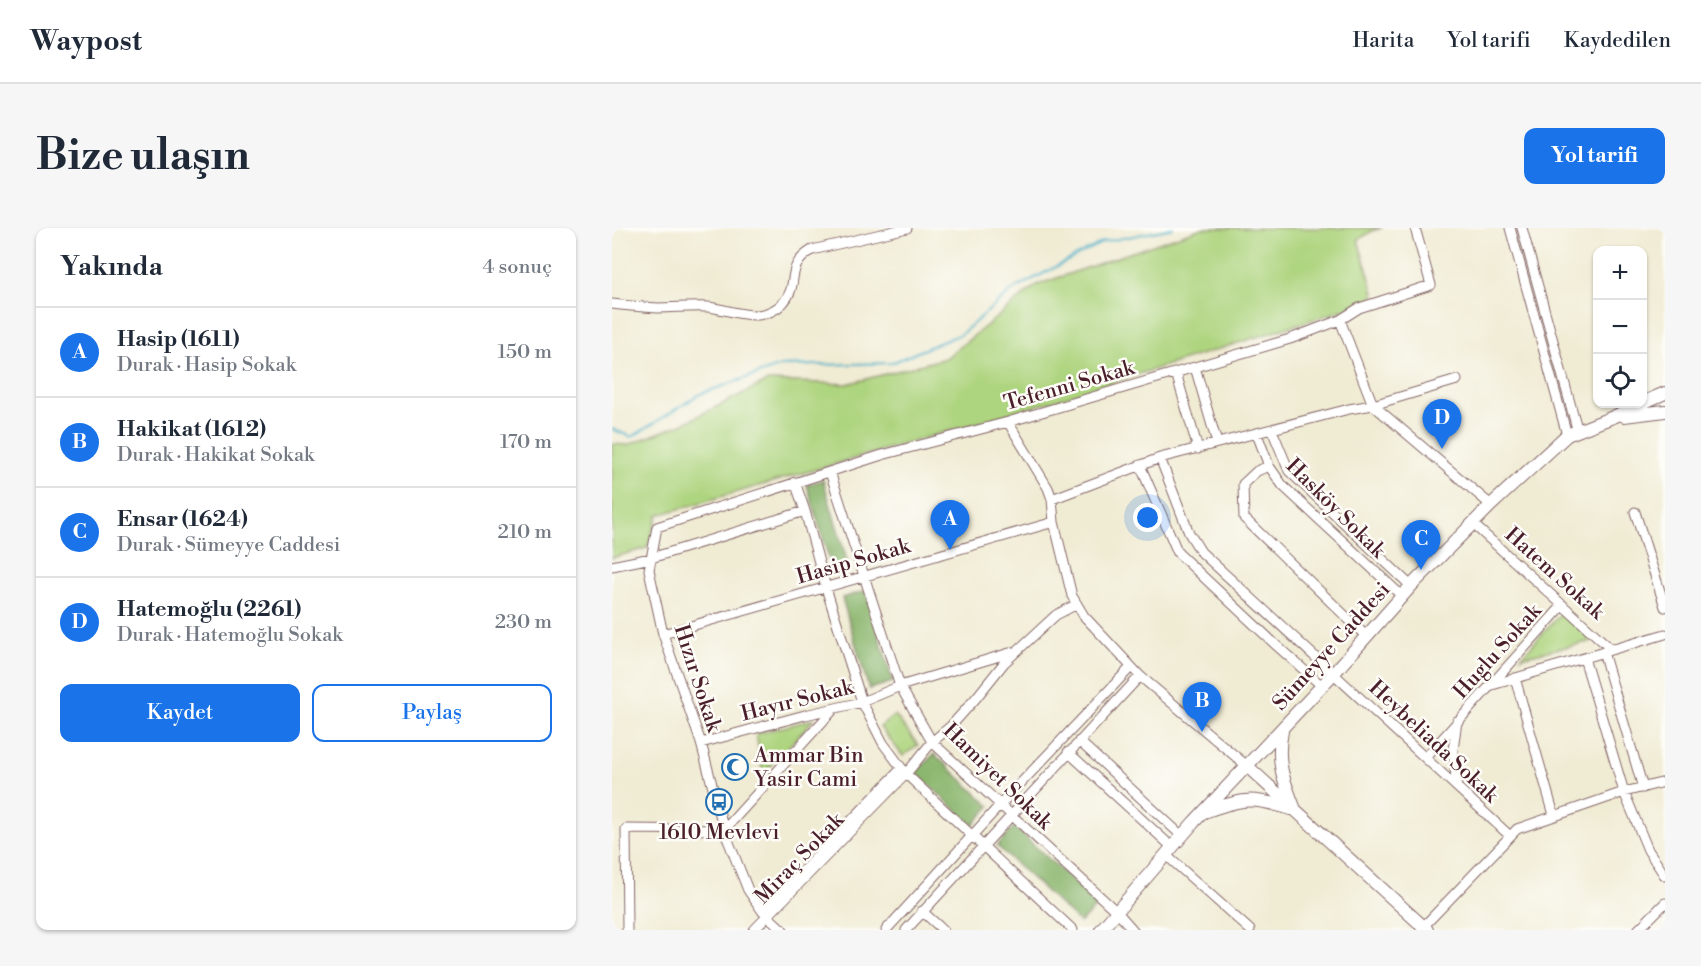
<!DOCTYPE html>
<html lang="tr">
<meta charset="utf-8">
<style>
body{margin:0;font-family:"Libre Bodoni",serif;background:#f6f6f7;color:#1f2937}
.controls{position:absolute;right:18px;top:18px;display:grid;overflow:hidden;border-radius:12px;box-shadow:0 2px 4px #0004}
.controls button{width:54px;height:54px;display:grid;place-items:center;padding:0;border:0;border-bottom:2px solid #e0e1e3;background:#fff;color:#1f2937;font:30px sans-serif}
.you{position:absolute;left:536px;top:290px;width:21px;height:21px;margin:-15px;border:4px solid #fff;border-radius:50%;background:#1a73e8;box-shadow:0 0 0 9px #1a73e833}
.badge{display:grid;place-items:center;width:39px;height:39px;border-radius:50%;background:#1a73e8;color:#fff;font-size:20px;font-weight:700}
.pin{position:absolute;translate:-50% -50px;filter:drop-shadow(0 2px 3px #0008)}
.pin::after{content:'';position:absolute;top:32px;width:21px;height:18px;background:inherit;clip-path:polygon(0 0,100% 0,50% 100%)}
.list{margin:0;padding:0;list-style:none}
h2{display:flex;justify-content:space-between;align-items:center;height:78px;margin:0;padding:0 24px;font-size:26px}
h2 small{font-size:20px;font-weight:400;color:#747a83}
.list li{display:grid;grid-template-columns:39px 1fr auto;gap:18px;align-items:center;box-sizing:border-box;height:90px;padding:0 24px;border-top:2px solid #e0e1e3}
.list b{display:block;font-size:22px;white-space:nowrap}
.list p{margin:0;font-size:20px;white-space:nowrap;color:#747a83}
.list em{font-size:20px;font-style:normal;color:#747a83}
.actions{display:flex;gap:12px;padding:18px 24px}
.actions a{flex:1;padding:14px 0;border:2px solid #1a73e8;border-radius:12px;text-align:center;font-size:21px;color:#1a73e8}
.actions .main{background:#1a73e8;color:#fff}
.icon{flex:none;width:33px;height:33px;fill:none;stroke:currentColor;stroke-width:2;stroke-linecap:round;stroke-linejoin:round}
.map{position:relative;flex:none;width:1053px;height:702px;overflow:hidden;border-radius:12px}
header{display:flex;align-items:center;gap:36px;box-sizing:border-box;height:84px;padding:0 30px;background:#fff;border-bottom:2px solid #e0e1e3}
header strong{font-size:28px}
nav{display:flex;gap:33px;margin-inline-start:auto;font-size:21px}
.intro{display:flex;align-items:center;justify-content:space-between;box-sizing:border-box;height:144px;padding:0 36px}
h1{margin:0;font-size:42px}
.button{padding:15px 27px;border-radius:12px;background:#1a73e8;color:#fff;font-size:21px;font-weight:700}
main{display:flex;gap:36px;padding:0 36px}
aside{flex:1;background:#fff;border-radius:12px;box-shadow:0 2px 4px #0004}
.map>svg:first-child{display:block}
.green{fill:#add47e;stroke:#7c7a54;stroke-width:1.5}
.forest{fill:#8ab66d;stroke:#6a6a4c;stroke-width:1.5}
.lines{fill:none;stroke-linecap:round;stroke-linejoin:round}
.stream{stroke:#4aafc9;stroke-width:2}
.minor-casing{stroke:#846666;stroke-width:11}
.tertiary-casing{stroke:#846666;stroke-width:14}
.minor{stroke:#fff;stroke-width:9}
.tertiary{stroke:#fff;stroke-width:12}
.labels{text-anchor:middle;stroke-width:5;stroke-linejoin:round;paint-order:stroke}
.street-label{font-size:21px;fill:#4a1f2b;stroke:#fdfcf7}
.poi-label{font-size:21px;fill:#4a1f2b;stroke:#fdfcf7;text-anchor:start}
</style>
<header>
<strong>Waypost</strong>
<nav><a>Harita</a><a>Yol tarifi</a><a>Kaydedilen</a></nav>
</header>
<div class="intro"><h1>Bize ulaşın</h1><a class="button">Yol tarifi</a></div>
<main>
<aside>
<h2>Yakında<small>4 sonuç</small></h2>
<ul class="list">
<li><span class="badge">A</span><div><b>Hasip (1611)</b><p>Durak · Hasip Sokak</p></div><em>150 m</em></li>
<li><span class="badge">B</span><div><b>Hakikat (1612)</b><p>Durak · Hakikat Sokak</p></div><em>170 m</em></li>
<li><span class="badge">C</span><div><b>Ensar (1624)</b><p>Durak · Sümeyye Caddesi</p></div><em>210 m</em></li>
<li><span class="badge">D</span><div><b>Hatemoğlu (2261)</b><p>Durak · Hatemoğlu Sokak</p></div><em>230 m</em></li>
</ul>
<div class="actions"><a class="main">Kaydet</a><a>Paylaş</a></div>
</aside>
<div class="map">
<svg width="1053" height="702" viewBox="0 0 1053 702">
<rect width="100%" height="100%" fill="#fdfcf7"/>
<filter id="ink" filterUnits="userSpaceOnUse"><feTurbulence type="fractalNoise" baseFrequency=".0167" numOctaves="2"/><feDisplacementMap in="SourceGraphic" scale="12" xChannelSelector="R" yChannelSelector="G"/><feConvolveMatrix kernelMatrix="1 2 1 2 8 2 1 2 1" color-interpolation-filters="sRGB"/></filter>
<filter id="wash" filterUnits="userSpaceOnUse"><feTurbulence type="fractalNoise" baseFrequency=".008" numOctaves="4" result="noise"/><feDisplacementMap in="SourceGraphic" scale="24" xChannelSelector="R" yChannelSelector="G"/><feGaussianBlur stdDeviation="1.35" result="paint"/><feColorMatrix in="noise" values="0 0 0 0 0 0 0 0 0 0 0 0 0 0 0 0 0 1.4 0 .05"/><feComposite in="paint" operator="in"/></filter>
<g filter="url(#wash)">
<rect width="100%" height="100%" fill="#f0ebd3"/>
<!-- green -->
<path class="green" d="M590,0H770L760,3L746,12L763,68L725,84L441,173L46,287L35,320L0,330V216L16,217L72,195L156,153L235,156L334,130L425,57Z
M951,383L980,413L909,429Z
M283,487L306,517L291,528L268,499Z
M202,491L151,546L144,506Z"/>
<!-- forest -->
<path class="forest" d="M211,252L236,336L220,341L195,257Z
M253,363L281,454L257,461L230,370Z
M322,526L378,578L361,597L304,545Z
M402,599L486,676L468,695L385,618Z"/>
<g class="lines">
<!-- stream -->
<path class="stream" d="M0,201L20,209L88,166L169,138L279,135L349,106L402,61L491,14L561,0"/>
</g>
</g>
<g filter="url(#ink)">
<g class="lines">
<defs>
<path id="minor" d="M898,0L955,207
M910,0L966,204
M0,76C15,78 30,79 46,80C63,80 80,78 96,79C113,81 130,88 146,87C156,86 164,82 171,75C189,55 171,40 200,22L295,0
M728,92L761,177L879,277
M583,139L605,215
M564,145L586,221
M396,194L436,260L440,271L442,294L460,368L472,388L528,448L635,538
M660,202L677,243L799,358
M645,206L657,238L671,258L791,369
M548,230L577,305L589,324L897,607
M528,237L566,325L665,418L710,458
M657,238L645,243L631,256L632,290L755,409
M218,244L288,458L320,514L505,684L521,702
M183,254L193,283L214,360L250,474L271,515L294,546L461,702
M440,271L548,230L737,181L761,177L845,152
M1023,284L1053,379
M861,296L999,421
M0,338L39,330L193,283
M51,406L442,294
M991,424L1031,560
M972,430L1012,564L1036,622L1053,648
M903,450L942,587
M880,457L1053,406
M467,513L570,608
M89,515L193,487L250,474L288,458L401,424
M456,524L560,619
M813,530L951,377
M845,559L841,522L845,493
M554,627L638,702
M310,683L331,702
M151,684L289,541
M809,701L905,601L1012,564L1053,554
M15,702L14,601L112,602L221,482
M142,702L294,546L320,514L339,498L364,470L392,435L444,387L465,376
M171,702L151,684L136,662L112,602L89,515L51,406L37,342L45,299L270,227L396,194L678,111L728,92L747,80L819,57L803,0
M274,702L388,577L519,439
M294,702L528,448
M1026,702L1053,675"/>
<path id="tertiary" d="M1030,175L1053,165
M1012,188L1053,183
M670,503C664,533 671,551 682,579
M635,538L815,702
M595,583C632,570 641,569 679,581
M489,702L582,594L722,445L799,358L879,277L955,207L1001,189L1030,176"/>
</defs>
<!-- minor casing -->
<use href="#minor" class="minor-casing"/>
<!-- tertiary casing -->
<use href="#tertiary" class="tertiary-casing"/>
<!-- minor -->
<use href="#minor" class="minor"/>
<!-- tertiary -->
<use href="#tertiary" class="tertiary"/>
</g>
</g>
<!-- icons -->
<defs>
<symbol id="mosque-ring" viewBox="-11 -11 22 22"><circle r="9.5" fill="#fdfcf7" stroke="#1f6fb2" stroke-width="1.5"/><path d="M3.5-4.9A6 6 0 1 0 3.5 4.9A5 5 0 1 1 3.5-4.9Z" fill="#1f6fb2"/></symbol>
<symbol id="bus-ring" viewBox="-11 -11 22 22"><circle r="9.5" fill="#fdfcf7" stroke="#1f6fb2" stroke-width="1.5"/><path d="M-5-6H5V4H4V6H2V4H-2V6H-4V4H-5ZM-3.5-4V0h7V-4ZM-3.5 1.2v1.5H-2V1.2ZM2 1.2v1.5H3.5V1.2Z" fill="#1f6fb2"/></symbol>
</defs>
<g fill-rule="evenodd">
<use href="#mosque-ring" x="108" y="524" width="30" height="30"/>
<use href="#bus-ring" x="92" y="559" width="30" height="30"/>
</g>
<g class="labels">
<!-- street labels -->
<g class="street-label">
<text transform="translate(457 157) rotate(-16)" y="7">Tefenni Sokak</text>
<text transform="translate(724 280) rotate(45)" y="7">Hasköy Sokak</text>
<text transform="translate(241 333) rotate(-16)" y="7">Hasip Sokak</text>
<text transform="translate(943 345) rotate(42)" y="7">Hatem Sokak</text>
<text transform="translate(719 418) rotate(-48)" y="7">Sümeyye Caddesi</text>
<text transform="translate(885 423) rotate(-48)" y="7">Huglu Sokak</text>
<text transform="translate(86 450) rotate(72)" y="7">Hızır Sokak</text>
<text transform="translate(185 472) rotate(-14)" y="7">Hayır Sokak</text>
<text transform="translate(822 513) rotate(43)" y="7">Heybeliada Sokak</text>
<text transform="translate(386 548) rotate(44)" y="7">Hamiyet Sokak</text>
<text transform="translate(187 630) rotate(-46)" y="7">Miraç Sokak</text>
</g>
<!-- poi labels -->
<g class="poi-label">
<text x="142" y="534">Ammar Bin<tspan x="142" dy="24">Yasir Cami</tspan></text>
<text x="107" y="611" text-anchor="middle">1610 Mevlevi</text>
</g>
</g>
</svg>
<div class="controls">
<button>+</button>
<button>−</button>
<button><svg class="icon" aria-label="locate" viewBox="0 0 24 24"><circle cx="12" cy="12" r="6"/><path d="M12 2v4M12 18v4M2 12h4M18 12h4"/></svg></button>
</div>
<div class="you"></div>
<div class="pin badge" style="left:338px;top:322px">A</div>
<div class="pin badge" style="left:590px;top:504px">B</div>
<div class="pin badge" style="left:809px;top:342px">C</div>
<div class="pin badge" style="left:830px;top:221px">D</div>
</div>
</main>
